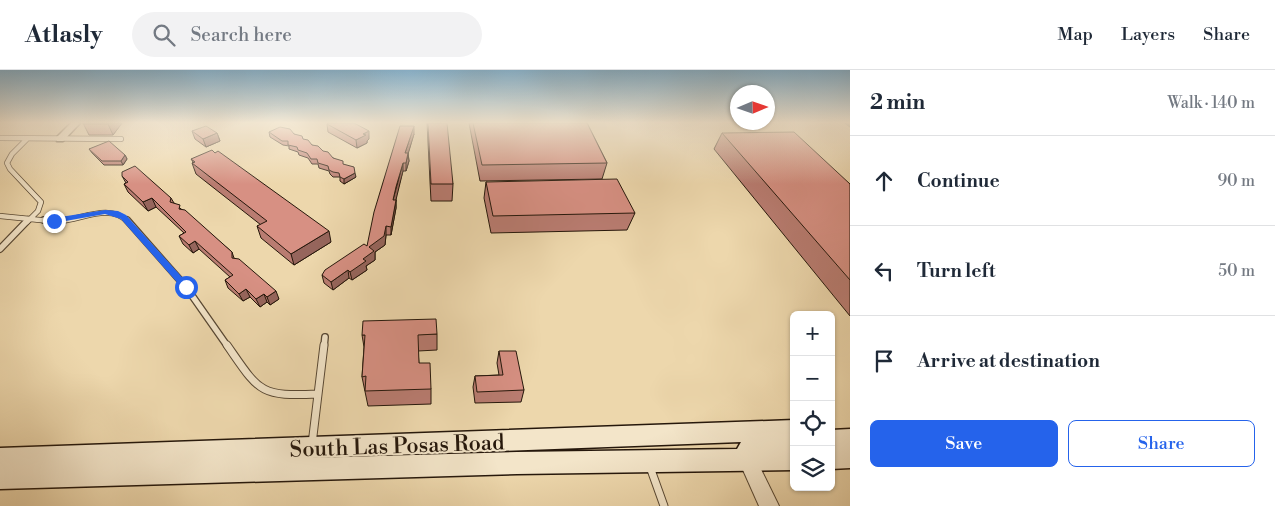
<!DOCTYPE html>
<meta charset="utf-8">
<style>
body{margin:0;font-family:"Libre Bodoni",serif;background:#f2f2f3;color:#1f2937}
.controls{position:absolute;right:15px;bottom:15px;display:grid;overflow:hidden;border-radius:8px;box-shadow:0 1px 4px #0004}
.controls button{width:45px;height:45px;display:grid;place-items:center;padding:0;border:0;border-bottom:1px solid #e0e1e3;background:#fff;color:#1f2937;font:25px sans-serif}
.compass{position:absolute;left:730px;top:15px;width:45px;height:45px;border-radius:50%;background:#fff;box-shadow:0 1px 4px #0004;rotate:88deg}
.stop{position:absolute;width:15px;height:15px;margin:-11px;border:4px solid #2563eb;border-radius:50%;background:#fff}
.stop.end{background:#2563eb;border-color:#fff;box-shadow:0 1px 5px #0008}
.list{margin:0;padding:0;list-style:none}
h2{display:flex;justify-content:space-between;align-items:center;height:65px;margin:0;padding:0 20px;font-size:21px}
h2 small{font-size:16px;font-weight:400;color:#747a83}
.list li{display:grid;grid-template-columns:32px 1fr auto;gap:15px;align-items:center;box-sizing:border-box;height:90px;padding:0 20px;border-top:1px solid #e0e1e3}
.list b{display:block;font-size:19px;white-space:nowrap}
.list em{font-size:16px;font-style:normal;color:#747a83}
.actions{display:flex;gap:10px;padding:15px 20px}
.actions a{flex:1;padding:11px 0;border:1px solid #2563eb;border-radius:8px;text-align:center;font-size:18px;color:#2563eb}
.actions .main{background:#2563eb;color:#fff}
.icon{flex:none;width:28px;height:28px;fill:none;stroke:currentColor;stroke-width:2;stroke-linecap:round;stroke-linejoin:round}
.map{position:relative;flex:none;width:850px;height:436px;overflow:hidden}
header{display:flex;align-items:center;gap:30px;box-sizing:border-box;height:70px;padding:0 25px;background:#fff;border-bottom:1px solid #e0e1e3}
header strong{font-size:24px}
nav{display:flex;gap:28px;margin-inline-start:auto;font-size:18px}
.search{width:350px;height:45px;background:#f2f2f3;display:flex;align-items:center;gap:12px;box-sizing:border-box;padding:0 18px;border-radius:28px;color:#747a83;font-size:19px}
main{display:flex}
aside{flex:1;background:#fff}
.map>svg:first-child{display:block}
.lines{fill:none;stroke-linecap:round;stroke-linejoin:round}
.stream{stroke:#6b786e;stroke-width:2.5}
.service-far2-casing{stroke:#574733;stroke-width:6}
.service-far1-casing{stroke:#574733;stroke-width:8}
.service-casing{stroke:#574733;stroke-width:9}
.minor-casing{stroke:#574733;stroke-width:3}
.tertiary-casing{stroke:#574733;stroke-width:2}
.secondary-casing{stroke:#25170b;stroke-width:3}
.service-far2{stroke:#f3e5c9;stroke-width:4.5}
.service-far1{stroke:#f3e5c9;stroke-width:5.5}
.service{stroke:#f3e5c9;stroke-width:7}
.minor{fill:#f3e5c9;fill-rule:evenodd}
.tertiary{fill:#f3e5c9;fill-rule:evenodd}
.secondary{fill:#f3e5c9;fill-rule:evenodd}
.wall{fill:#b97c71;stroke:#25170b}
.shaded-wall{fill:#96655c;stroke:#25170b}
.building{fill:#d79083;stroke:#25170b}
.route{fill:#2563eb}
.labels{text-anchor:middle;stroke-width:4;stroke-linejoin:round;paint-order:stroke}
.near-street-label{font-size:22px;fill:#25170b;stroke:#f3e5c9}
</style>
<header>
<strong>Atlasly</strong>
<div class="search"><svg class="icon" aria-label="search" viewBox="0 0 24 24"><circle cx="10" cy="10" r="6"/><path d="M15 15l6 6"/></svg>Search here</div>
<nav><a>Map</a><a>Layers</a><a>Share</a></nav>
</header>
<main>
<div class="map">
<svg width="850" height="436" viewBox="0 0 850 436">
<rect width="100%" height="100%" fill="#edd7ac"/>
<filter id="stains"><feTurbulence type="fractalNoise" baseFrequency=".004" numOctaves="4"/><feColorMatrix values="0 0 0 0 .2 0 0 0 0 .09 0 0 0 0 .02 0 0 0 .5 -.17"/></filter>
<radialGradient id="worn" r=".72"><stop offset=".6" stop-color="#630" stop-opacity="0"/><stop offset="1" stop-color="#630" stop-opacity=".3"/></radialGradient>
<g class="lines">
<!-- stream -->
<path class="stream" d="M846,53L850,56"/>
<defs>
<path id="service-far2" d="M0,68L121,69
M27,69L12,84L7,93L10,99L41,132L38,141L30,149
M0,146L30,149L27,152
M30,149C40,150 51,152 61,151C82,149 111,133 128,152"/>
<path id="service-far1" d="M44,150H63
M127,150L186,217L228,277
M0,179L28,150
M324,277L325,267"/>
<path id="service" d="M227,275C259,321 259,327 317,324
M312,374L324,275
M650,397L664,436"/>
<path id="minor" d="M71,53H80L63,71H57V67Z"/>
<path id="tertiary" d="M748,382L754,385L779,436H759L739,391L742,385Z"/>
<path id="secondary" d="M794,350V400L517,404L0,419V378ZM741,372L737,379L517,382L309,388Z
M850,359V398L831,399V360Z"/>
</defs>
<!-- service-far2 casing -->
<use href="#service-far2" class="service-far2-casing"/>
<!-- service-far1 casing -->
<use href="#service-far1" class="service-far1-casing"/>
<!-- service casing -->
<use href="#service" class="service-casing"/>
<!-- minor casing -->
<use href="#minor" class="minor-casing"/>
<!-- tertiary casing -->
<use href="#tertiary" class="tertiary-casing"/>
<!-- secondary casing -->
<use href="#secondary" class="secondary-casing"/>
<!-- service-far2 -->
<use href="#service-far2" class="service-far2"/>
<!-- service-far1 -->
<use href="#service-far1" class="service-far1"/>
<!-- service -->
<use href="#service" class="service"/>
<!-- minor -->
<use href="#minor" class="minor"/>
<!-- tertiary -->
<use href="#tertiary" class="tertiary"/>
<!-- secondary -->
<use href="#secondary" class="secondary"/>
</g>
<!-- wall -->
<path class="wall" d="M83,53H122L113,65H89Z
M427,53L453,114L452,131H431Z
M469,53H587L607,93L602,109L480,111Z
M327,54L369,69L367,71V73L357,78L328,62Z
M192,61L217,63L220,71L206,77L195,69Z
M269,62L294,64L343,94L356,107L344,114L340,111V107H333L330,104L329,101L319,98L318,94H312L308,88L299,85L298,82L289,79V76L283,75L270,67Z
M722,63L850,114V246L714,79Z
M414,64L408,83L409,91L406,101H403L396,126V138L391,165H386L385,175L375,182V190L366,196L367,200L352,210L349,208L333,220L324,213L322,205L367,176Z
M89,79L125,85L127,89L123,95H104L92,83Z
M191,89L331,172L294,195L261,168L257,156L261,155L196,104L192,93L193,92Z
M122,106L171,128L174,133L232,182L234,188L279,229L270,235L267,232L260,237L250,227L243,231L228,218L225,210L230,207L199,179L193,183L183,174L179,166L184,163L156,137L148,141L128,122L124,114L126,113Z
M486,112L635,143L627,160L491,163L484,128Z
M437,264V280L418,281L419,293L431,319V334L368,336L362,307L364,277L362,265Z
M499,281L524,320L521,332L475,333L473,317L475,306L499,305L497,293Z"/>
<!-- shaded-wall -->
<path class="shaded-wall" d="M108,53H122L113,65L108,54Z
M414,56V64L406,91L405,83Z
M369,61V69L367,71V73L357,78L356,70L363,64Z
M217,63L220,71L206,77L203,69Z
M408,83L409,91L406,101V93Z
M125,85L127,89L123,95L121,91Z
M403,93V101L394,138L393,130Z
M355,103L356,107L344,114V109Z
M152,128L156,137L148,141L143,132Z
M396,130V138L391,165V157Z
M386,156V165L385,175L375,182V190L366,196L367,200L352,210L350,202L363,189L369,177Z
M329,161L331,172L294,195L291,184Z
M195,171L199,179L193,183L189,175Z
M348,200L349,208L333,220L331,212Z
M246,219L250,227L243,231L239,224Z
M276,221L279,229L270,235L267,227Z
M264,224L267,232L260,237L256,229Z"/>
<!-- building -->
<path class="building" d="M83,53H108V54H83Z
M328,53H354L369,61L363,64L366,65L356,70L327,54Z
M428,53H447L453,114H431Z
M473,53H587L607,93L482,95Z
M206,56L217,63L203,69L192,61Z
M400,56H414L405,83H408L406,93H403L396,117L393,130H396L391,157L386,156L384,166L369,177L374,181L363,189L366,191L350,202L348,200L331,212L322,205L325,200L364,174L367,176L374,142Z
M280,57L290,59L294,64L302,66L303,69L308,70L312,75L318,76L323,81L328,82L333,88L343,91V94L354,97L355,103L344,109L340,107L339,103L333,102L329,100L328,96L318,93L317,89H311L307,83L298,80L297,77L288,75V71H282L269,62Z
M794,62L850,114V210L722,63Z
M109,71L125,85L121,91H102L89,79Z
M212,80L215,83L218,81L329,161L291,184L257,156L267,151L192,93L195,92L191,89Z
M135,96L171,128L170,132L180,135L179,139L185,140L232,182V188L239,189L276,221L267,227L264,224L256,229L246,219L239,224L225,210L233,205L195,171L189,175L179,166L186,162L152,128L143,132L124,114L128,112L122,106V102Z
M617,109L635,143L493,146L486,112Z
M436,249L437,264L418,265L419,293H430L431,319L365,321L366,306L362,307L365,265H362L363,251Z
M499,281H516L524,320L477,322L475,306L503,305Z"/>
<!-- sky -->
<linearGradient id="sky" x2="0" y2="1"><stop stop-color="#89b6d2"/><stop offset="0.46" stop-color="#f7edda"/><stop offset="1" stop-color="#f7edda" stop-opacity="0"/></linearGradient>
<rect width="850" height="114" fill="url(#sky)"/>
<!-- route -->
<path class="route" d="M105,140L118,141L126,145L189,215V219H183L121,149L105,144L54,153L50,151L54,148Z"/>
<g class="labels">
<!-- near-street labels -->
<g class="near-street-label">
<text transform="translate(397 375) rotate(-2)" y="8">South Las Posas Road</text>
</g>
</g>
<rect width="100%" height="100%" filter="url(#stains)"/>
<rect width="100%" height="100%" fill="url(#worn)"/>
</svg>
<div class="controls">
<button>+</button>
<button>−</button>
<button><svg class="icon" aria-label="locate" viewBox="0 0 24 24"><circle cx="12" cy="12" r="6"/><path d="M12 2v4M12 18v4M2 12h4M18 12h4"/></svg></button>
<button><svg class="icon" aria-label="layers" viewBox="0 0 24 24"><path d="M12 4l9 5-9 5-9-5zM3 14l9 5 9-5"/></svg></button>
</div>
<svg class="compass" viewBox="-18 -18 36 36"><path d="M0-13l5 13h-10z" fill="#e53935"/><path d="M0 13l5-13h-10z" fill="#747a83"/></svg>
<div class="stop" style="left:186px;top:217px"></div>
<div class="stop end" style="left:54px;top:151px"></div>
</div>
<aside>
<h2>2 min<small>Walk · 140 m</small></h2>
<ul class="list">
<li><svg class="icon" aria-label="ahead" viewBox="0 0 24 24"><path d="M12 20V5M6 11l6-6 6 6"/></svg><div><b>Continue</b></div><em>90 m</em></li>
<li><svg class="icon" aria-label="left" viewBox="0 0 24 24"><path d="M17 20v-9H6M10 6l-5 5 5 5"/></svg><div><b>Turn left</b></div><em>50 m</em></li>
<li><svg class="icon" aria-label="arrive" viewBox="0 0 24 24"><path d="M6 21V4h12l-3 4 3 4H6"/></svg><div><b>Arrive at destination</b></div></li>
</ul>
<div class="actions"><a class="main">Save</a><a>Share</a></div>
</aside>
</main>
